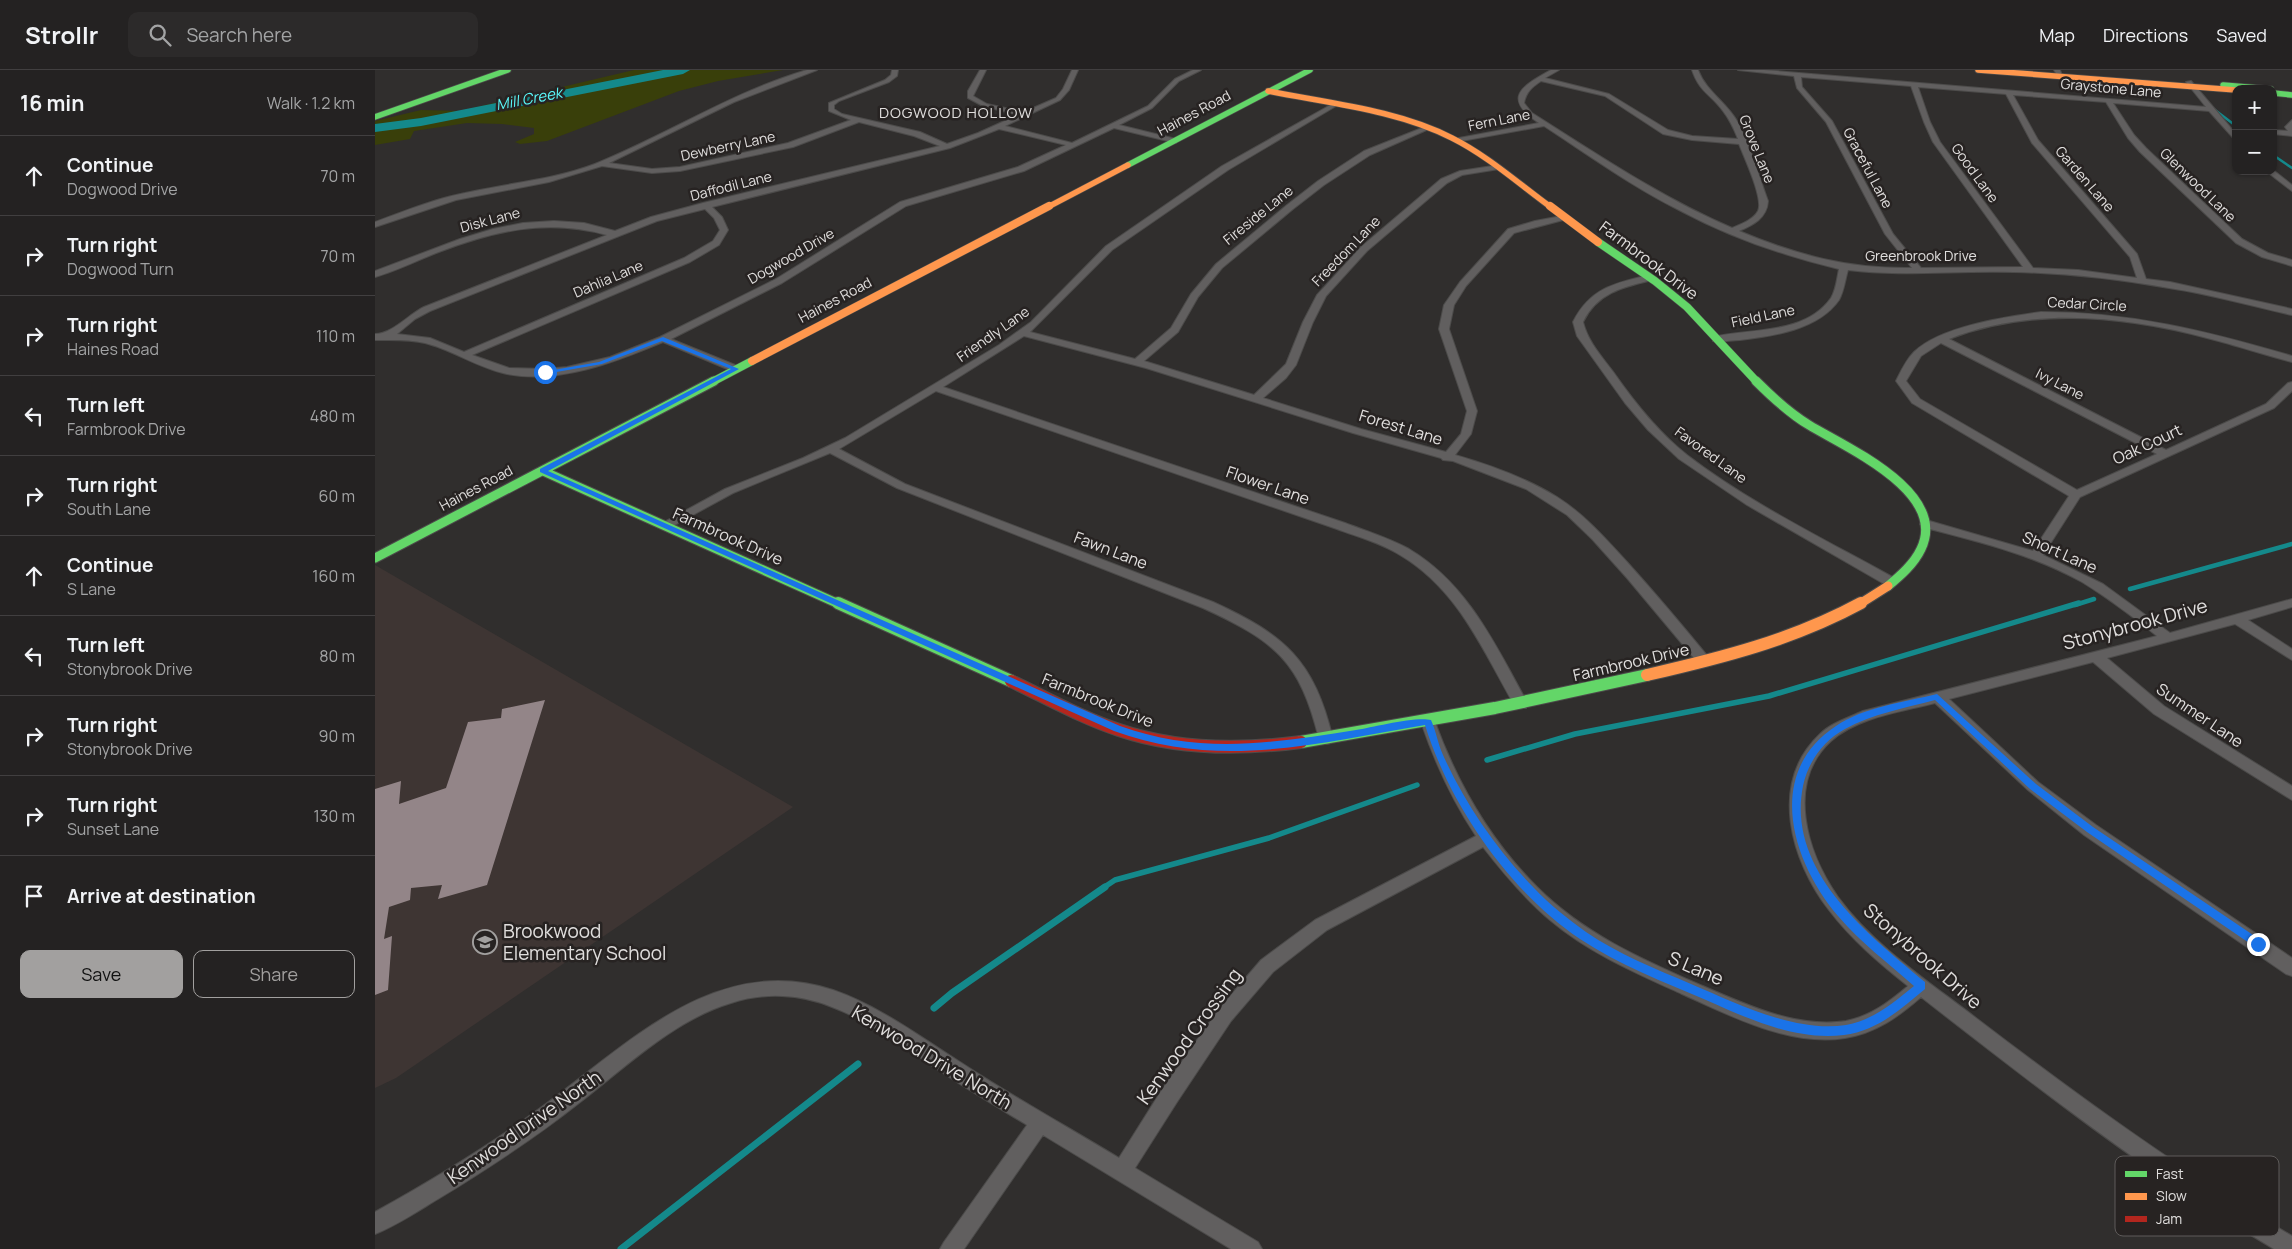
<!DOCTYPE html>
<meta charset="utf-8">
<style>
body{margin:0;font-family:Manrope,sans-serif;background:#2c2a2a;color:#f1f3f6}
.controls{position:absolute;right:15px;top:15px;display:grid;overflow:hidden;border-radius:10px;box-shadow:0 1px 4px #0004}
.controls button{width:45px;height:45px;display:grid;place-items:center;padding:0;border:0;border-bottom:1px solid #413f40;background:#242222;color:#f1f3f6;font:25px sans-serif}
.stop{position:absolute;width:15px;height:15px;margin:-11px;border:4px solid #1a73e8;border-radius:50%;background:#fff}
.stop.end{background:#1a73e8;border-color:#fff;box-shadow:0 1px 5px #0008}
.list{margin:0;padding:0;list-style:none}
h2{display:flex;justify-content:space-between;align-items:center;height:65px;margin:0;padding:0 20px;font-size:21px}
h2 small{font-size:16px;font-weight:400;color:#a3a4a5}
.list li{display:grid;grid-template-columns:32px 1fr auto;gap:15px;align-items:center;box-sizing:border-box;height:80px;padding:0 20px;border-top:1px solid #413f40}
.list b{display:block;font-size:19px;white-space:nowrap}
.list p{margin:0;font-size:16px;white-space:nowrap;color:#a3a4a5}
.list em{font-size:16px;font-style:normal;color:#a3a4a5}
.actions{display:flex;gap:10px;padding:15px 20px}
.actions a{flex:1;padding:11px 0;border:1px solid #a2a09f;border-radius:10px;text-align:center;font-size:18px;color:#a2a09f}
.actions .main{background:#a2a09f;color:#111}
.icon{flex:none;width:28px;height:28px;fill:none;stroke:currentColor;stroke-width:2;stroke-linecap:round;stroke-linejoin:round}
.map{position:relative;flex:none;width:1917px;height:1179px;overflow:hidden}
header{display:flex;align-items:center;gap:30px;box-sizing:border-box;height:70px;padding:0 25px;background:#242222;border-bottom:1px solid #413f40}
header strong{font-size:24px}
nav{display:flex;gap:28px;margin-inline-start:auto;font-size:18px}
.search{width:350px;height:45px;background:#2c2a2a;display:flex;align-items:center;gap:12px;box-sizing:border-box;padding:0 18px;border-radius:10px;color:#a3a4a5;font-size:19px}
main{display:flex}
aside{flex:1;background:#242222}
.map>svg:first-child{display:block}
.built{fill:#3e3533}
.green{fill:#393f0a}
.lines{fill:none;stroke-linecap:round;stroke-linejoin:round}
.stream-far3{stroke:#14898b;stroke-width:2.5}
.stream-far2{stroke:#14898b;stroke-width:4.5}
.stream-far1{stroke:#14898b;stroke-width:5.5}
.stream{stroke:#14898b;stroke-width:7}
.river{fill:#14898b;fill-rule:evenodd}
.building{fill:#938588}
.street-casing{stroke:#4c4b4a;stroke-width:2}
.fast-far3-casing{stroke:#4c4b4a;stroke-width:7}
.fast-far2-casing{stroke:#4c4b4a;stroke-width:9}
.fast-far1-casing{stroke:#4c4b4a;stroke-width:11}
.fast-casing{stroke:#4c4b4a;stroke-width:14}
.slow-far3-casing{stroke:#4c4b4a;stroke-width:7}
.slow-far2-casing{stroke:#4c4b4a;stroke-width:9}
.slow-far1-casing{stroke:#4c4b4a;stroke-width:11}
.slow-casing{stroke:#4c4b4a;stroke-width:14}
.jam-casing{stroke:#4c4b4a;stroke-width:14}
.street{fill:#615f5f;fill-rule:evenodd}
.fast-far3{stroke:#63d668;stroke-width:5.5}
.fast-far2{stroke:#63d668;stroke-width:8}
.fast-far1{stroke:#63d668;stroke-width:9}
.fast{stroke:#63d668;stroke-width:12}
.slow-far3{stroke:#ff974d;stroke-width:5.5}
.slow-far2{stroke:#ff974d;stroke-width:8}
.slow-far1{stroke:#ff974d;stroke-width:9}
.slow{stroke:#ff974d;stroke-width:12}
.jam{stroke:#b3261e;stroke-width:12}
.route{fill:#1a73e8}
.labels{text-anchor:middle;stroke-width:5;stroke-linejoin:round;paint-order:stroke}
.far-street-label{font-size:14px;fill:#e0dedd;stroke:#272322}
.far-water-label{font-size:15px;font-style:italic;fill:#5af7f9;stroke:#272322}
.far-neighbourhood-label{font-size:15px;letter-spacing:1px;fill:#e0dedd;stroke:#272322}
.street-label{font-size:16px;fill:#e0dedd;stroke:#272322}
.near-street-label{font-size:19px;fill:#e0dedd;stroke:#272322}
.near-poi-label{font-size:19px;fill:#e0dedd;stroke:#272322;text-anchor:start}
.key{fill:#272322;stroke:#5e5b5a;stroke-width:1}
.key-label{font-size:14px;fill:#e0dedd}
</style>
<header>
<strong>Strollr</strong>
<div class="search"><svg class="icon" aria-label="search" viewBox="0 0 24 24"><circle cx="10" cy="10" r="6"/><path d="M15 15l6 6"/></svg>Search here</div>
<nav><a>Map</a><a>Directions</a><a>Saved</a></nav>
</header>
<main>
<aside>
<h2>16 min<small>Walk · 1.2 km</small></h2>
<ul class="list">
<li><svg class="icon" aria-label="ahead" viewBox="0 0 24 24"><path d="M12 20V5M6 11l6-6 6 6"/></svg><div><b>Continue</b><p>Dogwood Drive</p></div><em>70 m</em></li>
<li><svg class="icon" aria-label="right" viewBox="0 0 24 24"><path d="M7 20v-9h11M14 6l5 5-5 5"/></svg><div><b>Turn right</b><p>Dogwood Turn</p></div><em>70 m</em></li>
<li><svg class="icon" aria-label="right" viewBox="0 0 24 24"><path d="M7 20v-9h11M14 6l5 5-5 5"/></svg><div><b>Turn right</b><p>Haines Road</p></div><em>110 m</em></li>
<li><svg class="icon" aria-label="left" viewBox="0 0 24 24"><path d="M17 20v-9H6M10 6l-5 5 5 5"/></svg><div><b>Turn left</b><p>Farmbrook Drive</p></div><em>480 m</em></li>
<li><svg class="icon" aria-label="right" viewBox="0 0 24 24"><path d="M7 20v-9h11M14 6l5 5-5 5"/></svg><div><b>Turn right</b><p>South Lane</p></div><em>60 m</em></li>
<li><svg class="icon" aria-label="ahead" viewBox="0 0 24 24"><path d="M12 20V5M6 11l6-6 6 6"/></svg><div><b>Continue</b><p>S Lane</p></div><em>160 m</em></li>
<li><svg class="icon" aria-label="left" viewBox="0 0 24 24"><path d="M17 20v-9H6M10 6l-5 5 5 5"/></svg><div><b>Turn left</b><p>Stonybrook Drive</p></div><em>80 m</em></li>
<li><svg class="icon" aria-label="right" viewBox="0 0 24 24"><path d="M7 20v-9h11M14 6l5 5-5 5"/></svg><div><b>Turn right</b><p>Stonybrook Drive</p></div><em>90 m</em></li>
<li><svg class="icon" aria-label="right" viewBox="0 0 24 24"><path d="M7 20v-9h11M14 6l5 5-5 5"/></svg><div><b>Turn right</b><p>Sunset Lane</p></div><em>130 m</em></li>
<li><svg class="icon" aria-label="arrive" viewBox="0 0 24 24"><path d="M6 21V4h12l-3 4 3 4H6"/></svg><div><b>Arrive at destination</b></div></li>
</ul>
<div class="actions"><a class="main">Save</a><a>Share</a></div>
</aside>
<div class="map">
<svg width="1917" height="1179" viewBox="0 0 1917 1179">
<rect width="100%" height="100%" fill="#302e2d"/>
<!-- built -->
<path class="built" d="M0,495L418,737L21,1008L0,1018Z"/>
<!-- green -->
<path class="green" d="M259,0H408L343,11L304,21L172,71L145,74L140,72L159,64V58L127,54L92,53L39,61L35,69L0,75V51L46,40L85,41Z"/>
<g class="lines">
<!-- stream-far3 -->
<path class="stream-far3" d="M1836,37L1861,56
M1898,85L1917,98"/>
<!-- stream-far2 -->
<path class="stream-far2" d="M1755,519L1917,474
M1700,535L1719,529"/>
<!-- stream-far1 -->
<path class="stream-far1" d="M1112,690L1200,664L1394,626L1704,533
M728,818L740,810L894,768L1042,715"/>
<!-- stream -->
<path class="stream" d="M559,938L577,923L730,817
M246,1179L483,994"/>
<!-- river -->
<path class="river" d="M288,0H315L308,4L46,56L0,62V54L46,48Z"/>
</g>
<!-- building -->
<path class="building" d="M170,630L112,815L63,829L67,815L36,818L35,830L14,837L9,869L17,866L13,920L0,925V719L26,711L24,734L71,718L93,652L126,648L127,639Z"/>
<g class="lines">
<defs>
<path id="street" d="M432,0H442L359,32L234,93L277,99L305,97L413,73L476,50L454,41V33L510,10L516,5L517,0H523L522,6L514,12L464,31L459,35V39L467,44L545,62L572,74L603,63L643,45L608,36L593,28V21L605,0H611L598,26L612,34L649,42L681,28L688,19L697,0H703L694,20L685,30L630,56L697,73L773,36L800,9L818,0H826L804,11L777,38L744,55L801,69V73L739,58L649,101L531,136L407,213L296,269L365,297V301H357L288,272C240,292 185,314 132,304C103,298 78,280 50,273C34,269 16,270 0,270V264C17,264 33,245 49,237L232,165C171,148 119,161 61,183C41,191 21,201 0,207V201L85,169L118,159L148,153L179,151L209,153L240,161L276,147L328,133L565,76L539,66L484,52L418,77L305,101L277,103L227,96L174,112L81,130L0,157V152C30,141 59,129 90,123C134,113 178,110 220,94C292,65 357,22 432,0ZM624,59L691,75L643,97L525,132L401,209L285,267L235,287L192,297L170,299L134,298L97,285L315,192L344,175L353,160L347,147L337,137L575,78ZM330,139L339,148L345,160L338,171L309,188L89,282L55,268L22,264L40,249L55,241L282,151Z
M1176,0H1184L1170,8L1234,24L1293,60L1317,66L1363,69C1359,59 1355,50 1348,41C1335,23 1325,23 1317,0H1323C1331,21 1351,32 1362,51C1375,73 1384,107 1393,131C1392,148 1378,155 1364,161C1421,185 1474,199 1537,198L1510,164L1451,52L1422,18L1419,6L1363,0H1389L1831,37L1811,12L1816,11L1861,64V71L1834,41L1738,33L1759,65L1771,78L1867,169L1893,183L1917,190V196L1887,187L1861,173L1765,82L1753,68L1731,32L1638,25L1663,70L1762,184L1771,209L1795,212L1917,239V245C1876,236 1835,224 1794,218C1743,209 1691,203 1639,202C1582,200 1529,207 1473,200C1470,210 1469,221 1464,230C1443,260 1398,266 1365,270C1356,270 1346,273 1338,271V267C1376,258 1430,265 1456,228C1461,220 1462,208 1464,199C1410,186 1357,168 1308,142C1259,118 1215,86 1169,56L1081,72V68H1084L1164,53C1126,28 1147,16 1176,0ZM1426,7L1536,16L1549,52L1558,72L1648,197L1546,198L1518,164L1457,51L1427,17ZM1166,11L1230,26L1288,64L1317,70L1364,74C1369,87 1389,129 1383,141C1378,150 1366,154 1357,158C1285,127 1222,84 1157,43L1149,33C1151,22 1157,17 1166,11ZM1543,17L1631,24L1657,73L1755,187L1762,208L1703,200L1658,198L1565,72L1555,52Z
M1679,0H1685L1688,8H1684Z
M959,33L961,34V36L853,100L737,180L655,262L760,289L796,258L816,224L841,194L912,135L943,111L989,81L1052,56H1056V58L995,85L949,115L918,139L847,198L823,227L803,262L769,291L879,325L911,294L928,252L942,225L986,177L1066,109L1085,101L1124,95V99L1087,105L1072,113L992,181L951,226L938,252L921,295L911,308L888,328L986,359L1071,382L1086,364L1092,341L1064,259L1069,235L1085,212L1133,159L1160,151L1192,145V149L1139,163L1091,216L1079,235L1074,259L1102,341L1096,364L1080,385C1115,395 1151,408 1182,427C1209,444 1231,469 1252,492C1280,523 1307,555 1334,588L1336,591L1334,594H1324L1252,508L1217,469L1192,445L1151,419L1078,391L1068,390L1066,388L978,363L771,298L649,266L568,317L970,453C991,461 1014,468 1034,479C1093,514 1121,576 1153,634L1151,638H1141C1108,581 1084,520 1025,485C1006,473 983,467 962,459L561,321L464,379L530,414L838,532C910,565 939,590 958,669L956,673L951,674L946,673L944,669C925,591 900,571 828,538L522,418L455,383L358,423L294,458L290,459L284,455L350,419L428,388L470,368L624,275L656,252L731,176L847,96Z
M1917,50V66L1898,64V60L1913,61L1910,57Z
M1898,100L1917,115V121L1891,101Z
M1274,205L1278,208L1277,210C1248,217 1222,223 1208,252C1213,272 1227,287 1239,303C1260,333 1283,362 1312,385C1376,434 1451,470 1521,509L1522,512L1521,515H1511L1372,435L1304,389L1273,360L1250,333L1202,266L1198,252C1215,218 1240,213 1274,205Z
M1666,242C1756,242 1832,261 1917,286V292C1890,285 1863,276 1836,269C1751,246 1658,236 1574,269L1791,380L1891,334L1913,313L1917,312V321L1899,338L1705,427L1668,485L1728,514L1795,563L1917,529V537L1873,550L1917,579V590L1860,554L1732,588L1789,636L1917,716V730L1779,644L1718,592L1574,629L1663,712L1721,755L1917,888V906L1911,904L1709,765L1653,720L1560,633C1526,642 1483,647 1456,671C1410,713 1432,783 1463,827C1499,876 1553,911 1601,948C1703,1026 1806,1101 1917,1166V1179H1899C1774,1105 1660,1016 1546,927C1523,947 1501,963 1470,968C1415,977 1356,946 1307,924C1261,903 1214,883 1175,850C1150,829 1129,804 1108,777L952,860L898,902L856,951L802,1032L760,1098L883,1172L887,1179H856L668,1065L589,1179H565L569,1172L652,1055C624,1038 595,1021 568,1003C532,979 497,952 457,937C425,924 389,922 356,933C299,950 251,997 204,1033C160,1068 112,1099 63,1129C43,1141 22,1155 0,1164V1142C54,1112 107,1080 157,1044C247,981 337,880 458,920C504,936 544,966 585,992C637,1026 691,1056 744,1088L788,1018L844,939L886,890L940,850L1101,766C1077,730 1060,693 1046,652L1048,648H1058L1060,652C1083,715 1115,770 1162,817C1208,863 1264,888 1323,914C1368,933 1420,959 1471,951C1496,946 1514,932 1533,916C1504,893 1476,869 1454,840C1416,791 1393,713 1445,664C1456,653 1473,648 1488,641L1782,566C1758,547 1733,528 1707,512C1657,484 1601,471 1547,457L1545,454L1551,450L1658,481L1694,426L1537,333L1521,311C1526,301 1531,290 1539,282C1566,256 1631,247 1666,242ZM1566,273L1782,384L1702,420L1545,329L1531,311L1546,286Z"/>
<path id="fast-far3" d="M1848,15L1896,19
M1898,23L1917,25
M0,47L133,0
M753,95L935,0"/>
<path id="fast-far2" d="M1223,172L1280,211L1312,237L1382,312
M337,312L377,291"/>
<path id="fast-far1" d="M1381,311C1397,327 1414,343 1434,355C1470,377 1574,422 1546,479C1539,494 1525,506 1513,516
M168,401L466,535
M0,488L339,311"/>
<path id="fast" d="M463,533L636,611
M926,672L1120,638L1272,605"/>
<path id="slow-far3" d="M1603,0L1861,20
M893,21C952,33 1023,40 1077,68C1113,86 1144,114 1177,138
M671,138L753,95"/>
<path id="slow-far2" d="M1175,136L1223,172
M377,291L674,136"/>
<path id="slow-far1" d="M1483,535L1513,516"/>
<path id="slow" d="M1272,605C1346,588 1418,570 1486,533"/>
<path id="jam" d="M636,611C672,628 707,648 744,660C803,680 865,680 926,672"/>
</defs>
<!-- street casing -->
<use href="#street" class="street-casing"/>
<!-- fast-far3 casing -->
<use href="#fast-far3" class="fast-far3-casing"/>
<!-- fast-far2 casing -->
<use href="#fast-far2" class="fast-far2-casing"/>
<!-- fast-far1 casing -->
<use href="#fast-far1" class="fast-far1-casing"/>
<!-- fast casing -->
<use href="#fast" class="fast-casing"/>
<!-- slow-far3 casing -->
<use href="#slow-far3" class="slow-far3-casing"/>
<!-- slow-far2 casing -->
<use href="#slow-far2" class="slow-far2-casing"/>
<!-- slow-far1 casing -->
<use href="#slow-far1" class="slow-far1-casing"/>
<!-- slow casing -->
<use href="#slow" class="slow-casing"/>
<!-- jam casing -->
<use href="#jam" class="jam-casing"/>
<!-- street -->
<use href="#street" class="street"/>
<!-- fast-far3 -->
<use href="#fast-far3" class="fast-far3"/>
<!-- fast-far2 -->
<use href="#fast-far2" class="fast-far2"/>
<!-- fast-far1 -->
<use href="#fast-far1" class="fast-far1"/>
<!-- fast -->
<use href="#fast" class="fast"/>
<!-- slow-far3 -->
<use href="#slow-far3" class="slow-far3"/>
<!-- slow-far2 -->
<use href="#slow-far2" class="slow-far2"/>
<!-- slow-far1 -->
<use href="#slow-far1" class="slow-far1"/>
<!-- slow -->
<use href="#slow" class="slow"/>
<!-- jam -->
<use href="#jam" class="jam"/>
</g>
<!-- route -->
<path class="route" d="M288,267L364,299L173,401L745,656C825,685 899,673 981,660C998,657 1042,646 1056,650C1061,661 1063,674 1068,685C1090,734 1122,780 1159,818C1175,835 1193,849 1211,862C1243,884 1281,899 1316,914C1361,933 1420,963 1471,955C1498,950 1518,933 1539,916C1513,893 1485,872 1463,846C1417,792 1389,703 1461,656C1489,637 1529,632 1562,624L1661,714L1718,757L1887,871L1889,874L1887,877H1880L1712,762L1655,719L1560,630C1530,638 1497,644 1470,659C1448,671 1433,692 1428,716C1411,801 1493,864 1550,912V919C1526,939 1502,961 1469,965C1421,971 1374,949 1331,930C1289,912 1244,895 1205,869C1135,822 1075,736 1050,655C942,673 846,700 739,661L165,402V399L356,299L287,271L227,294L170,304L167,302L224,292Z"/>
<!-- icons -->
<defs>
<symbol id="school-ring" viewBox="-11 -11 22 22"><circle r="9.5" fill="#272322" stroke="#a2a09f" stroke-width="1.5"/><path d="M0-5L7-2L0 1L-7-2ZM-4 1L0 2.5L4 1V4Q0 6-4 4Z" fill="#a2a09f"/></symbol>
</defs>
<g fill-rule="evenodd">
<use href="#school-ring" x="96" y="858" width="28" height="28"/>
</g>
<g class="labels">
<!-- far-street labels -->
<g class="far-street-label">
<text transform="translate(1736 18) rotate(5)" y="5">Graystone Lane</text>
<text transform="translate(819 43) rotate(-28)" y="5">Haines Road</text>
<text transform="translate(1124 50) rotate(-11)" y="5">Fern Lane</text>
<text transform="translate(353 76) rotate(-12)" y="5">Dewberry Lane</text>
<text transform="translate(1382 79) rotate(68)" y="5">Grove Lane</text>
<text transform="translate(1493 98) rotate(62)" y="5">Graceful Lane</text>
<text transform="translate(1600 103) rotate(54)" y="5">Good Lane</text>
<text transform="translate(1710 109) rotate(49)" y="5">Garden Lane</text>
<text transform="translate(1823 115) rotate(44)" y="5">Glenwood Lane</text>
<text transform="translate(356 116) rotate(-14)" y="5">Daffodil Lane</text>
<text transform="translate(883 145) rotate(-39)" y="5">Fireside Lane</text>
<text transform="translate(115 150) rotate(-15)" y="5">Disk Lane</text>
<text transform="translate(971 181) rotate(-46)" y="5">Freedom Lane</text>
<text transform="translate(416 186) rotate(-30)" y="5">Dogwood Drive</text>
<text x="1546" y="191">Greenbrook Drive</text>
<text transform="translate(233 209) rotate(-23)" y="5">Dahlia Lane</text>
<text transform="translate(460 230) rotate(-28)" y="5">Haines Road</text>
<text transform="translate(1712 234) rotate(3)" y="5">Cedar Circle</text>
<text transform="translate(1388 246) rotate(-12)" y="5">Field Lane</text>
<text transform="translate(618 264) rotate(-35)" y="5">Friendly Lane</text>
<text transform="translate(1685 314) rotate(27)" y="5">Ivy Lane</text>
<text transform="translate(1336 385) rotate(36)" y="5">Favored Lane</text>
<text transform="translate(101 418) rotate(-28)" y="5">Haines Road</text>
</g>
<!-- far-water labels -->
<g class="far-water-label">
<text transform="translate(154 29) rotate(-11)" y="5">Mill Creek</text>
</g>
<!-- far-neighbourhood labels -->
<g class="far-neighbourhood-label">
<text x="581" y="48">DOGWOOD HOLLOW</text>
</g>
<!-- street labels -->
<g class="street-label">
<text transform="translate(1274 190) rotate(37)" y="6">Farmbrook Drive</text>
<text transform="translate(1026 357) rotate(17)" y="6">Forest Lane</text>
<text transform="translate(1772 374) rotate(-25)" y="6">Oak Court</text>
<text transform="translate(893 415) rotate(19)" y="6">Flower Lane</text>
<text transform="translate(353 466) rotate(24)" y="6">Farmbrook Drive</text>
<text transform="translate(736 480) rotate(21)" y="6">Fawn Lane</text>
<text transform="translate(1685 482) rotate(24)" y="6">Short Lane</text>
<text transform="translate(1256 592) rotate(-13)" y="6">Farmbrook Drive</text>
<text transform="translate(723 630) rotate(22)" y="6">Farmbrook Drive</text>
<text transform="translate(1825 645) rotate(34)" y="6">Summer Lane</text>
</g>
<!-- near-street labels -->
<g class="near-street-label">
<text transform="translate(1760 554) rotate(-15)" y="7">Stonybrook Drive</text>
<text transform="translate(1548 886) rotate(41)" y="7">Stonybrook Drive</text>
<text transform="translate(1321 898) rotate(23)" y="7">S Lane</text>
<text transform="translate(814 966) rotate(-54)" y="7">Kenwood Crossing</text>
<text transform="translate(557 987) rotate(31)" y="7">Kenwood Drive North</text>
<text transform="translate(149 1057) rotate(-35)" y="7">Kenwood Drive North</text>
</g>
<!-- near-poi labels -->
<g class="near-poi-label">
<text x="128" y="868">Brookwood<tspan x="128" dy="22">Elementary School</tspan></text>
</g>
</g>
<!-- legend -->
<rect x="1740" y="1086" width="164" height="80" rx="8" class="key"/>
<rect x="1750" y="1101" width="22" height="6" fill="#63d668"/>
<rect x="1750" y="1123" width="22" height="7" fill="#ff974d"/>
<rect x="1750" y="1146" width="22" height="6" fill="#b3261e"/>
<g class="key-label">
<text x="1781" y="1109">Fast</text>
<text x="1781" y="1131">Slow</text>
<text x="1781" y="1154">Jam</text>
</g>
</svg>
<div class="controls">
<button>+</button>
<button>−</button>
</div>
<div class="stop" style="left:170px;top:302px"></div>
<div class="stop end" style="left:1883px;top:874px"></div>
</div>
</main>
